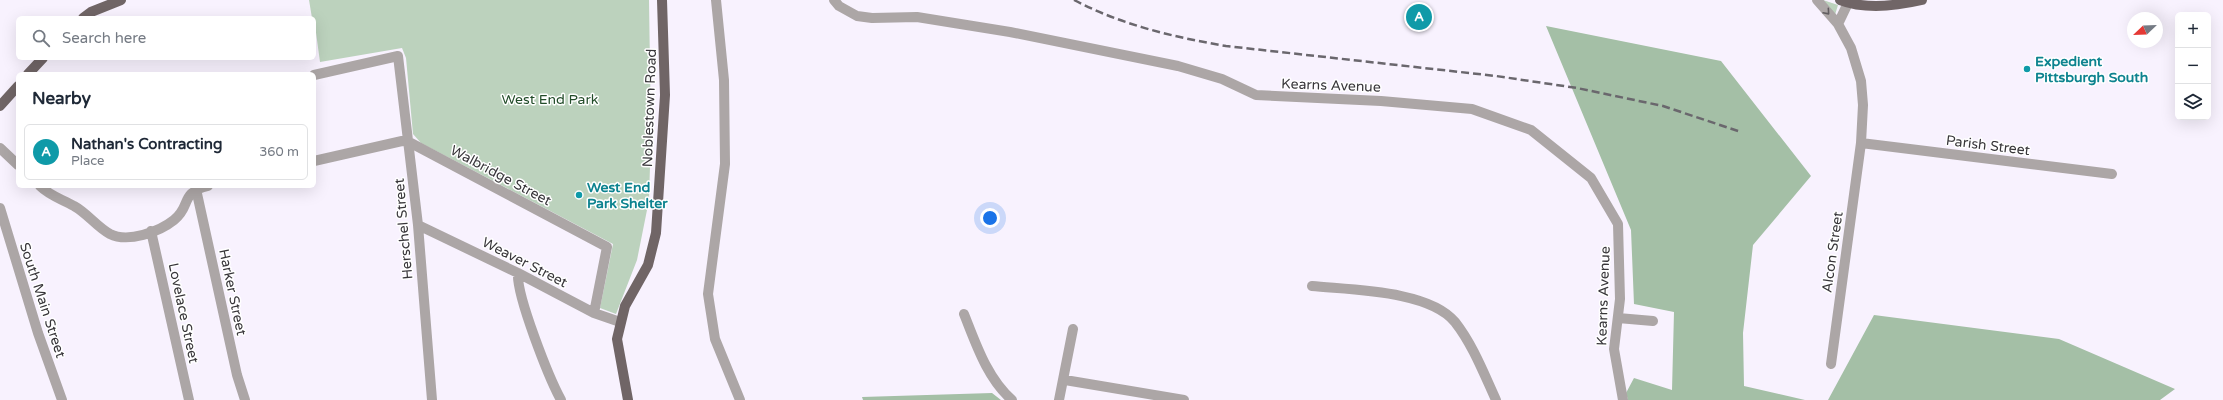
<!DOCTYPE html>
<meta charset="utf-8">
<style>
body{margin:0;font-family:"Varela Round",sans-serif;background:#f6f6f7;color:#1f2937}
.controls{position:absolute;right:12px;top:12px;display:grid;overflow:hidden;border-radius:6px;box-shadow:0 4px 16px #0002}
.controls button{width:36px;height:36px;display:grid;place-items:center;padding:0;border:0;border-bottom:1px solid #e0e1e3;background:#fff;color:#1f2937;font:20px sans-serif}
.compass{position:absolute;left:2127px;top:12px;width:36px;height:36px;border-radius:50%;background:#fff;box-shadow:0 4px 16px #0002;rotate:247deg}
.you{position:absolute;left:990px;top:218px;width:14px;height:14px;margin:-10px;border:3px solid #fff;border-radius:50%;background:#1a73e8;box-shadow:0 0 0 6px #1a73e833}
.badge{display:grid;place-items:center;width:26px;height:26px;border-radius:50%;background:#111827;color:#fff;font-size:13px;font-weight:700}
.pin{position:absolute;translate:-50% -50%;border:2px solid #fff;box-shadow:0 1px 4px #0006}
.list{margin:0;padding:0;list-style:none}
h2{display:flex;justify-content:space-between;align-items:center;height:52px;margin:0;padding:0 16px;font-size:17px}
h2 small{font-size:13px;font-weight:400;color:#747a83}
.list li{display:grid;grid-template-columns:26px 1fr auto;gap:12px;align-items:center;box-sizing:border-box;height:56px;margin:0 8px 8px;padding:0 8px;border:1px solid #e0e1e3;border-radius:6px}
.list b{display:block;font-size:15px;white-space:nowrap}
.list p{margin:0;font-size:13px;white-space:nowrap;color:#747a83}
.list em{font-size:13px;font-style:normal;color:#747a83}
.icon{flex:none;width:22px;height:22px;fill:none;stroke:currentColor;stroke-width:2;stroke-linecap:round;stroke-linejoin:round}
.map{position:relative;flex:none;width:2223px;height:400px;overflow:hidden}
.search{position:absolute;background:#fff;box-shadow:0 4px 16px #0002;left:16px;top:16px;width:300px;height:44px;display:flex;align-items:center;gap:10px;box-sizing:border-box;padding:0 14px;border-radius:6px;color:#747a83;font-size:15px}
.panel{position:absolute;background:#fff;box-shadow:0 4px 16px #0002;left:16px;top:72px;width:300px;height:116px;border-radius:6px}
.map>svg:first-child{display:block}
.green{fill:#bcd2bd}
.forest{fill:#a4bfa6}
.lines{fill:none;stroke-linecap:round;stroke-linejoin:round}
.minor{stroke:#aca6a6;stroke-width:10}
.major{stroke:#706566;stroke-width:10}
.rail{stroke:#6a676d;stroke-width:2.5;stroke-dasharray:8 4;stroke-linecap:butt}
.oneway{stroke:#615d60}
.culture-dot{fill:#0f9aa8;stroke:#fff;stroke-width:1.5}
.labels{text-anchor:middle;stroke-width:3;stroke-linejoin:round;paint-order:stroke}
.culture-label{font-size:14px;font-weight:bold;fill:#0d838f;stroke:#fff;text-anchor:start}
.street-label{font-size:14px;fill:#38363a;stroke:#fff}
.park-label{font-size:14px;fill:#224c29;stroke:#fff}
</style>
<div class="map">
<svg width="2223" height="400" viewBox="0 0 2223 400">
<rect width="100%" height="100%" fill="#f8f2fe"/>
<!-- green -->
<path class="green" d="M309,0H649L651,133L649,200L637,260L616,314L600,308L613,244L421,143L413,134L406,58L402,48L320,62L314,18H312Z
M1823,0L1838,5L1835,15Z"/>
<!-- forest -->
<path class="forest" d="M1546,26L1721,61L1811,176L1753,245L1743,333L1744,386L1805,400H1628L1626,393L1634,378L1672,390L1674,312L1634,304L1631,230Z
M1874,315L2059,339L2175,389L2160,400H1828Z
M992,393L1001,400H863L862,397Z"/>
<g class="lines">
<!-- minor -->
<path class="minor" d="M716,0L724,80L725,164L708,294L715,339L740,400
M834,0L839,6L857,16L872,18L917,17L1010,32L1178,66L1222,79L1256,95L1381,101L1472,109L1531,130L1591,178L1618,224L1620,299L1614,349L1623,400
M1817,0L1838,24
M314,75L398,56L418,225L432,400
M1861,143L2112,174
M0,148L18,165
M314,161L402,141L409,142L607,247L594,313
M40,186C50,196 62,199 74,206C87,213 97,227 110,234C128,243 159,232 174,220C192,206 179,193 208,186
M196,189L237,375L245,400
M0,208L38,333L62,400
M418,225L518,273L594,313L620,322
M151,231L189,400
M518,273C516,295 549,378 561,400
M1312,286C1350,290 1429,290 1455,322C1473,345 1484,374 1496,400
M964,314C976,344 987,378 1012,400
M1618,318L1653,321
M1831,364L1861,143L1863,105L1861,81L1851,48L1838,24L1848,3
M1065,380L1184,400
M1059,400L1073,329"/>
<!-- major -->
<path class="major" d="M1840,0C1866,10 1896,6 1922,0
M83,18L91,12L121,0
M28,74L43,58
M0,106L18,86
M628,400L617,339L625,306L648,265L656,233L665,95L662,0"/>
<!-- rail -->
<path class="rail" d="M1074,0C1122,25 1173,37 1226,46L1496,76L1577,88L1663,106L1741,132"/>
</g>
<!-- one-way arrows -->
<defs><path id="oneway-chevron" d="M-2-3.5L2.5 0L-2 3.5" fill="none" stroke-width="1.6" stroke-linecap="round" stroke-linejoin="round"/></defs>
<use class="oneway" href="#oneway-chevron" transform="translate(1827 12) rotate(49)"/>
<!-- markers -->
<g class="culture-dot">
<circle cx="2027" cy="69" r="4"/>
<circle cx="579" cy="195" r="4"/>
</g>
<g class="labels">
<!-- culture labels -->
<g class="culture-label">
<text x="2035" y="66">Expedient<tspan x="2035" dy="16">Pittsburgh South</tspan></text>
<text x="587" y="192">West End<tspan x="587" dy="16">Park Shelter</tspan></text>
</g>
<!-- street labels -->
<g class="street-label">
<text transform="translate(1331 85) rotate(2)" y="5">Kearns Avenue</text>
<text transform="translate(649 108) rotate(-88)" y="5">Noblestown Road</text>
<text transform="translate(1988 145) rotate(7)" y="5">Parish Street</text>
<text transform="translate(501 175) rotate(28)" y="5">Walbridge Street</text>
<text transform="translate(403 229) rotate(-95)" y="5">Herschel Street</text>
<text transform="translate(1832 252) rotate(-82)" y="5">Alcon Street</text>
<text transform="translate(525 262) rotate(27)" y="5">Weaver Street</text>
<text transform="translate(233 292) rotate(78)" y="5">Harker Street</text>
<text transform="translate(1603 296) rotate(-88)" y="5">Kearns Avenue</text>
<text transform="translate(43 300) rotate(72)" y="5">South Main Street</text>
<text transform="translate(184 313) rotate(78)" y="5">Lovelace Street</text>
</g>
<!-- park labels -->
<g class="park-label">
<text x="550" y="104">West End Park</text>
</g>
</g>
</svg>
<div class="controls">
<button>+</button>
<button>−</button>
<button><svg class="icon" aria-label="layers" viewBox="0 0 24 24"><path d="M12 4l9 5-9 5-9-5zM3 14l9 5 9-5"/></svg></button>
</div>
<svg class="compass" viewBox="-18 -18 36 36"><path d="M0-13l5 13h-10z" fill="#e53935"/><path d="M0 13l5-13h-10z" fill="#747a83"/></svg>
<div class="you"></div>
<div class="pin badge" style="left:1419px;top:17px;background:#0f9aa8">A</div>
<div class="search"><svg class="icon" aria-label="search" viewBox="0 0 24 24"><circle cx="10" cy="10" r="6"/><path d="M15 15l6 6"/></svg>Search here</div>
<section class="panel">
<h2>Nearby<small></small></h2>
<ul class="list">
<li><span class="badge" style="background:#0f9aa8">A</span><div><b>Nathan's Contracting</b><p>Place</p></div><em>360 m</em></li>
</ul>
</section>
</div>
